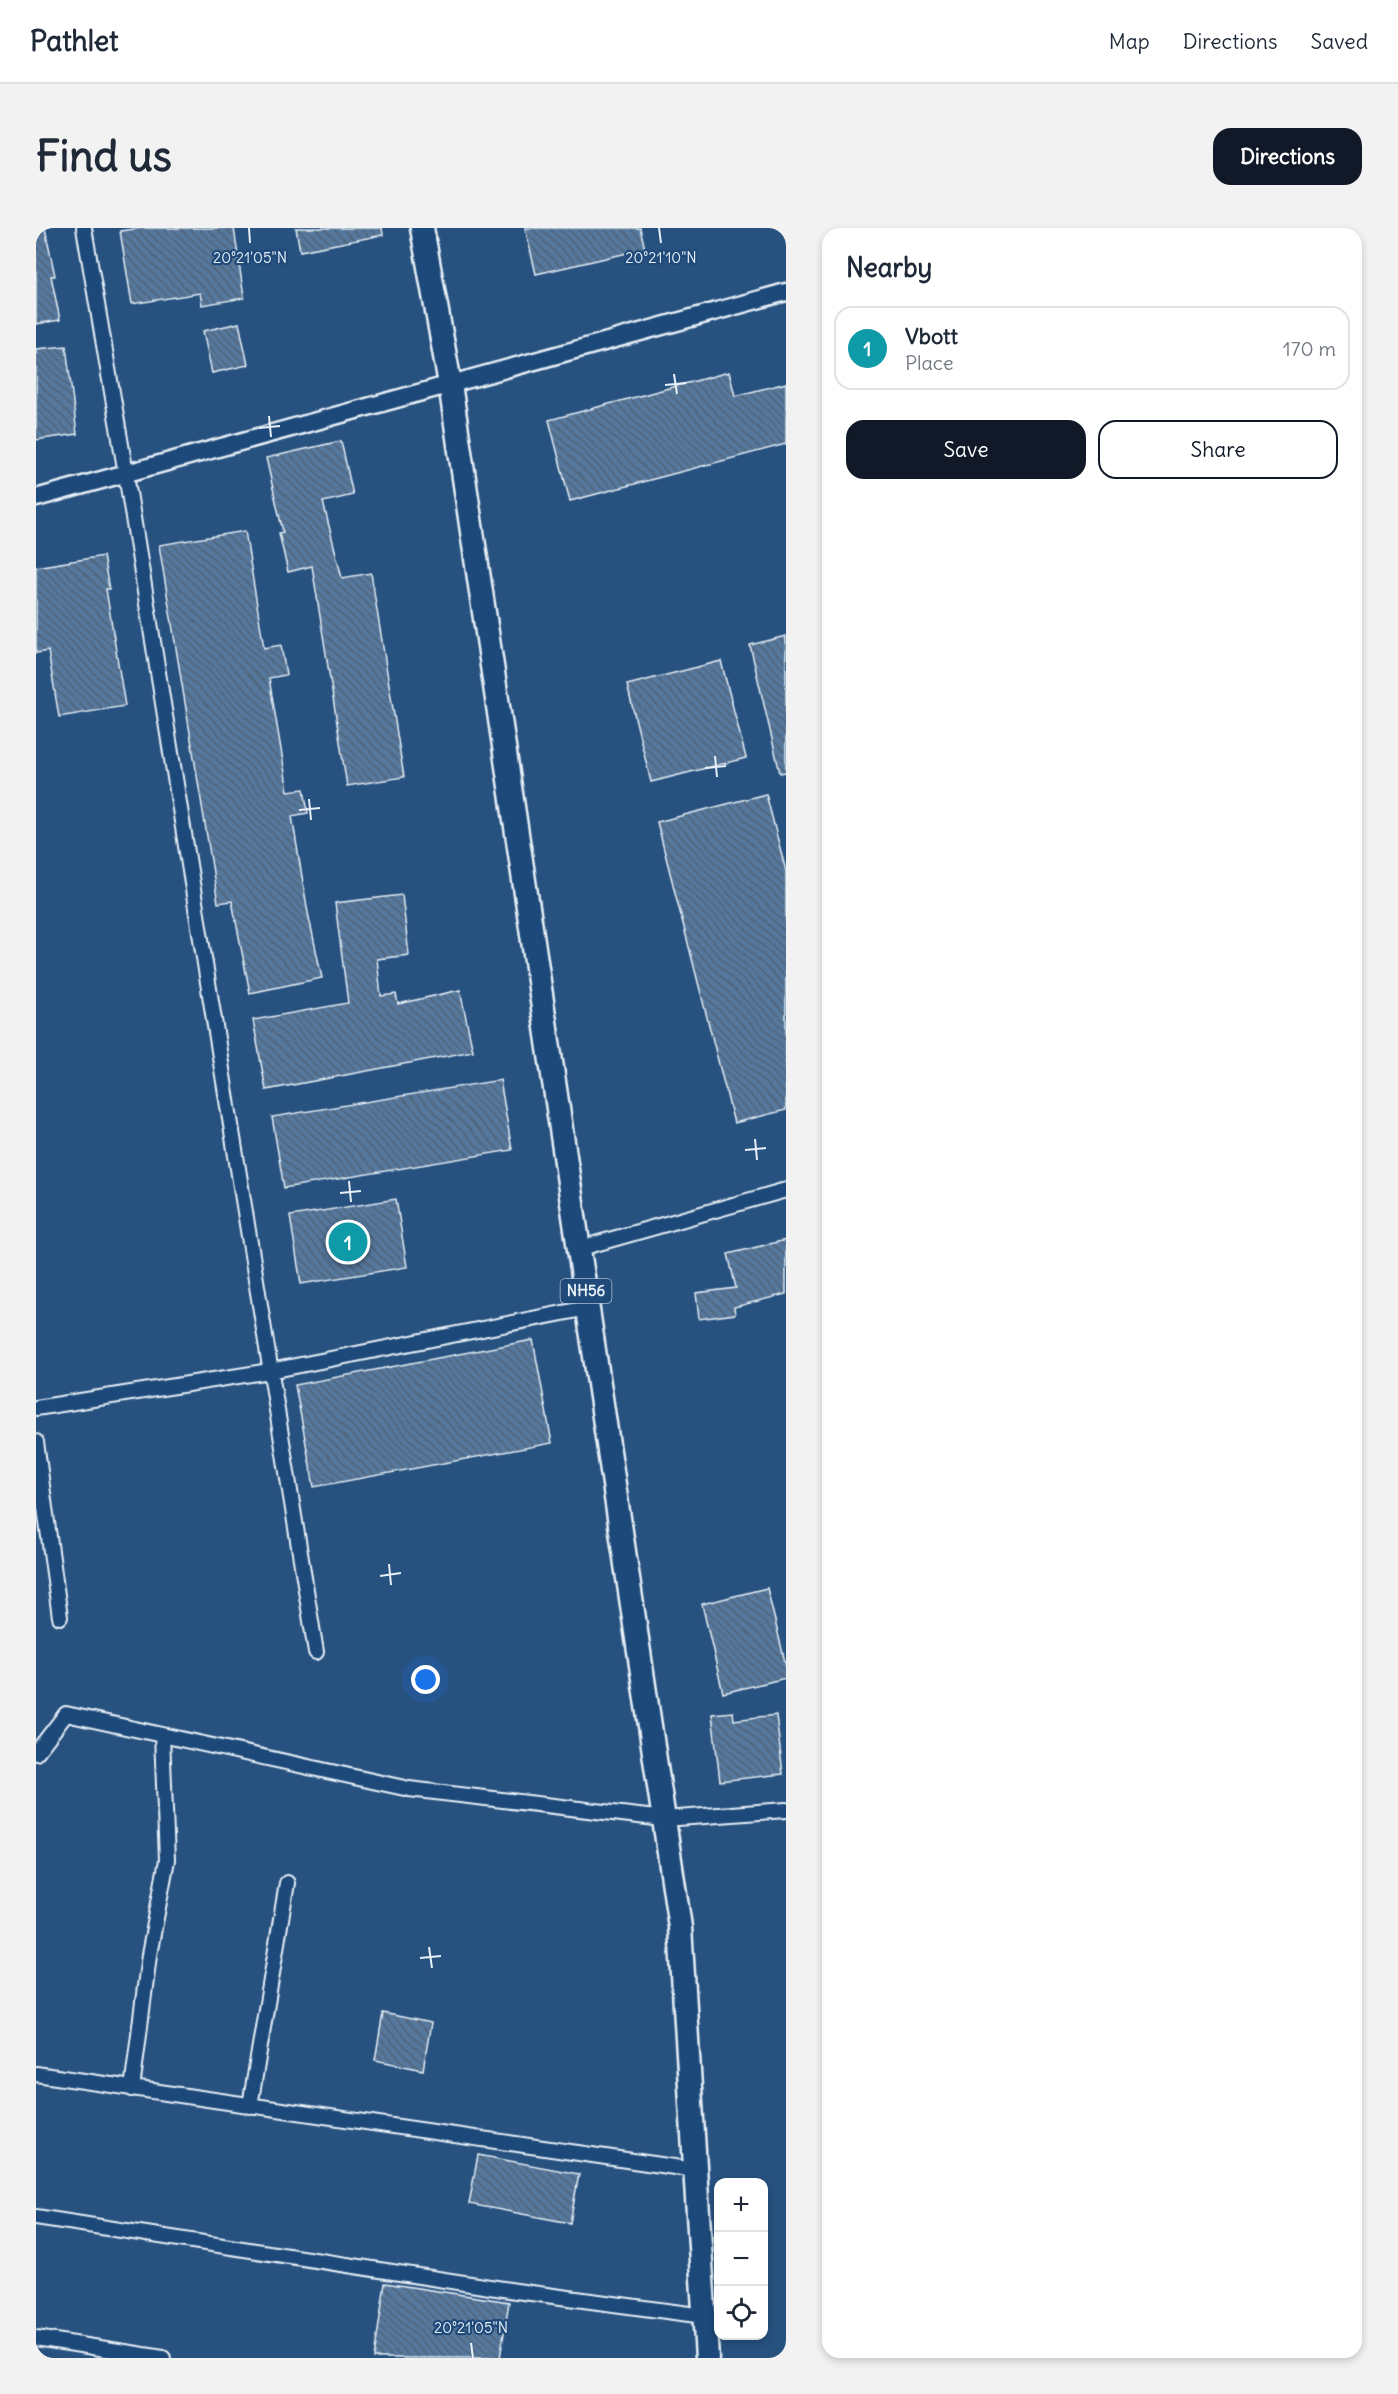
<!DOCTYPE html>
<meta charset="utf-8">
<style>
body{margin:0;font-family:Delius,sans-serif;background:#f2f2f3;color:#1f2937}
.controls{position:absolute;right:18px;bottom:18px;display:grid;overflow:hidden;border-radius:12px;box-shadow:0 3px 9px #0003}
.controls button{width:54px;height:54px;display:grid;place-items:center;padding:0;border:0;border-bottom:2px solid #e0e1e3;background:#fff;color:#1f2937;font:30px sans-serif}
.you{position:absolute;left:390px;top:1452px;width:21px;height:21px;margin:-15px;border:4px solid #fff;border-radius:50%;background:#1a73e8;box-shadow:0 0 0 9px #1a73e833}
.badge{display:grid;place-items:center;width:39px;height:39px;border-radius:50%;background:#111827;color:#fff;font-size:20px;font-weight:700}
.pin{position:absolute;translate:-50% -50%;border:3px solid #fff;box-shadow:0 2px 6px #0006}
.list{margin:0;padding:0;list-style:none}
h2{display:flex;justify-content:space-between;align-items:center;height:78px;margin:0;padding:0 24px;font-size:26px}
h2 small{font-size:20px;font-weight:400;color:#747a83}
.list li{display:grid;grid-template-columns:39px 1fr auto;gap:18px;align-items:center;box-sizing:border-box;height:84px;margin:0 12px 12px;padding:0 12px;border:2px solid #e0e1e3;border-radius:18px}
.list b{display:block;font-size:22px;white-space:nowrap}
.list p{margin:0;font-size:20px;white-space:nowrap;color:#747a83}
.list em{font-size:20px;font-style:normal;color:#747a83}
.actions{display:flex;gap:12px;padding:18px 24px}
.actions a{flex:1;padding:14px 0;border:2px solid #111827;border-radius:18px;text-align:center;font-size:21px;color:#111827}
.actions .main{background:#111827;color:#fff}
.icon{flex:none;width:33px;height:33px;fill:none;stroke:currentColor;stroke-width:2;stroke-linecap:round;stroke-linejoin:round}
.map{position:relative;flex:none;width:750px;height:2130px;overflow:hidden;border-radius:18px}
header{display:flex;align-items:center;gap:36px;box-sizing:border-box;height:84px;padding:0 30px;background:#fff;border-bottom:2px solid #e0e1e3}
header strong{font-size:28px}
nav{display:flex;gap:33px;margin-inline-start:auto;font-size:21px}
.intro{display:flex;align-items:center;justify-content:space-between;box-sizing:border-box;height:144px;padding:0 36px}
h1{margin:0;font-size:42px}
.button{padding:15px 27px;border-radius:18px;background:#111827;color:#fff;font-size:21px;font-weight:700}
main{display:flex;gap:36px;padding:0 36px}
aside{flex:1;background:#fff;border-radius:18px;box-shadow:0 3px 9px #0003}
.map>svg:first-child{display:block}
.building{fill:url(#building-back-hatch);stroke:#e8f1f8;stroke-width:1.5}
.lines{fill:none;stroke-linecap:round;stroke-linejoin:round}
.minor-casing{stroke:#e8f1f8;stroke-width:18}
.tertiary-casing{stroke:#e8f1f8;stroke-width:21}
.trunk-casing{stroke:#e8f1f8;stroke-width:27}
.minor{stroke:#1f4a7a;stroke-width:14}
.tertiary{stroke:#1f4a7a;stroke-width:16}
.trunk{stroke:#1f4a7a;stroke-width:22}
.ticks{fill:none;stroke:#e8f1f8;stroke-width:2}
.labels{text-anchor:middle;stroke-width:4.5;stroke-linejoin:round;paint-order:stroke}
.shield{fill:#1f4a7a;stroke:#acbfd2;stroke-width:1.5}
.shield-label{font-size:15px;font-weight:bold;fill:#e8f1f8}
.ticks-label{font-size:15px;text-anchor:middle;fill:#e8f1f8;stroke:#1f4a7a;stroke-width:4.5;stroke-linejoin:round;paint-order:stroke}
</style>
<header>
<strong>Pathlet</strong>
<nav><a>Map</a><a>Directions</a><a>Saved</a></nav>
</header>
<div class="intro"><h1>Find us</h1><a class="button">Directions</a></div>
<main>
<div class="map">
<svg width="750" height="2130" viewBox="0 0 750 2130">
<defs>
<pattern id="building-back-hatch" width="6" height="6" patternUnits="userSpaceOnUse" patternTransform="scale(1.5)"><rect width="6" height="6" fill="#57789d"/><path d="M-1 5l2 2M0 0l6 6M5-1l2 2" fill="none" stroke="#4f6278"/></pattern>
</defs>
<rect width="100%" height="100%" fill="#27517f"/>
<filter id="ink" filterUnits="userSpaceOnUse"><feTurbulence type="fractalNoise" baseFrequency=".0167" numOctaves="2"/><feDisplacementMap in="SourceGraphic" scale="12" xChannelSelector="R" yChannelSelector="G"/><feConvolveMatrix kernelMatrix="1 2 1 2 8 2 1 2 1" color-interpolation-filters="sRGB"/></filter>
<g filter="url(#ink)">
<!-- building -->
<path class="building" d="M0,0H9L19,48H15L24,92L0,96Z
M106,0H198L208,70L166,77L164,65L96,76L84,3Z
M260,0H346L347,7L264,23Z
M489,0H604L609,21L500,46Z
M203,95L212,137L176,145L167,103Z
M30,118L41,206L0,212V121Z
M693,144L699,168L750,155V216L534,273L513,192Z
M305,213L317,267L287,274L306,350L335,345L368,549L311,558L276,338L252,344L243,305L247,304L230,230Z
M209,303L228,420L245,417L250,447L233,450L252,563L268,561L272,585L256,588L272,685L286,750L214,765L196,673L182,675L123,317Z
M67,328L73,361H70L89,478L23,489L12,423L0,425V339Z
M750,408V544L744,545L714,417Z
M685,433L710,530L615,554L591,457Z
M730,566L750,643V882L698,895L621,594Z
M366,667L373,727L341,731L345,768L360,766L362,776L424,762L437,823L230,862L217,792L312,775L299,675Z
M464,852L476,922L248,960L236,889Z
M360,971L371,1039L265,1056L254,988Z
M750,1012V1066L698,1079L699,1086L663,1091L660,1065L700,1060L692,1026Z
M497,1112L516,1215L278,1259L259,1157Z
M731,1360L750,1438V1450L687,1465L666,1376Z
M697,1484L698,1492L740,1487L747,1546L684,1553L676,1486Z
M347,1785L395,1795L387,1842L339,1832Z
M442,1927L543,1946L534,1995L433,1976Z
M349,2055L473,2074L464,2130H338Z"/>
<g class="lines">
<defs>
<path id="minor" d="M48,0L90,246L280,1424
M545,1020L750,962
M0,1180L234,1143L552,1080
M0,1214L24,1389
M0,1525L30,1486L373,1561L628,1591L750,1582
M0,1846L659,1942
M96,1861L113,1727L131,1632L126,1507
M214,1878L251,1655
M0,1989L480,2063L668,2088
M0,2110L127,2130"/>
<path id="tertiary" d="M0,270L750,64"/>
<path id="trunk" d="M386,0L414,156L644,1699L671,2130"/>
</defs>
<!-- minor casing -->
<use href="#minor" class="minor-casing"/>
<!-- tertiary casing -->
<use href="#tertiary" class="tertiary-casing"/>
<!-- trunk casing -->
<use href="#trunk" class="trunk-casing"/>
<!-- minor -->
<use href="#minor" class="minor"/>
<!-- tertiary -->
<use href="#tertiary" class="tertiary"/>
<!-- trunk -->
<use href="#trunk" class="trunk"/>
</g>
</g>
<!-- ticks -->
<path class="ticks" d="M213,0L214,15M623,0L625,15M638,146L641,166M629,157L650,155M233,188L235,209M223,200L244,198M679,528L681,549M669,540L690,538M273,571L275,592M263,582L284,580M719,911L721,932M709,922L730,920M313,953L315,974M304,965L325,963M353,1336L355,1357M344,1348L365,1345M393,1719L396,1740M384,1730L405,1728M435,2115L437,2130"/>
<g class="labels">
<!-- shield labels -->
<rect class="shield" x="524.5" y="1051" width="51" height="24" rx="4.5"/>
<g class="shield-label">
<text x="550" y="1068">NH56</text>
</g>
</g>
<g class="ticks-label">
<text x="214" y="35">20°21'05"N</text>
<text x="625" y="35">20°21'10"N</text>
<text x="435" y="2105">20°21'05"N</text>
</g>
</svg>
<div class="controls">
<button>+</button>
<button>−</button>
<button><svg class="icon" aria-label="locate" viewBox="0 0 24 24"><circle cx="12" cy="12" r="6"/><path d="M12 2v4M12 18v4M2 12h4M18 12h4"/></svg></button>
</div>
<div class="you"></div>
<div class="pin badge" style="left:312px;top:1014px;background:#0f9aa8">1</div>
</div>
<aside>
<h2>Nearby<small></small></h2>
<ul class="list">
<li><span class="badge" style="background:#0f9aa8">1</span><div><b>Vbott</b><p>Place</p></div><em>170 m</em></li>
</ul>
<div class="actions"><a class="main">Save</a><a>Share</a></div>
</aside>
</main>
